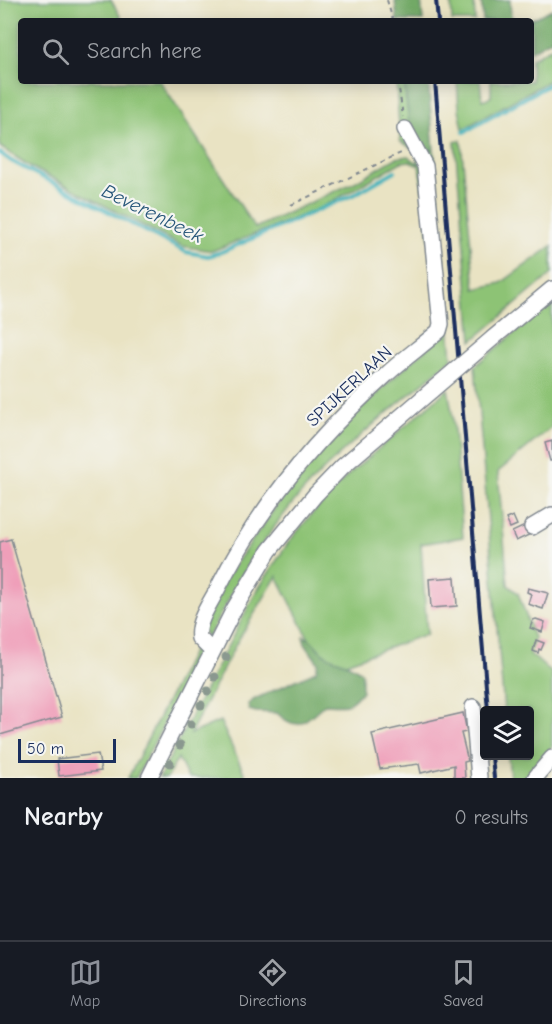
<!DOCTYPE html>
<style>
body{margin:0;font-family:"Comic Neue",sans-serif;background:#20242c;color:#f1f3f6}
.controls{position:absolute;right:18px;bottom:18px;display:grid;overflow:hidden;border-radius:6px;box-shadow:0 3px 15px #0003}
.controls button{width:54px;height:54px;display:grid;place-items:center;padding:0;border:0;border-bottom:2px solid #363941;background:#171b24;color:#f1f3f6;font:30px sans-serif}
.scale{position:absolute;left:18px;bottom:15px;width:98px;box-sizing:border-box;padding-left:6px;border:3px solid #1b2f5e;border-top:0;font-size:16px;line-height:21px;white-space:nowrap;color:#1b2f5e;-webkit-text-stroke:4px #f6f6f2;paint-order:stroke}
.list{margin:0;padding:0;list-style:none}
h2{display:flex;justify-content:space-between;align-items:center;height:78px;margin:0;padding:0 24px;font-size:26px}
h2 small{font-size:20px;font-weight:400;color:#9ea1a6}
.icon{flex:none;width:33px;height:33px;fill:none;stroke:currentColor;stroke-width:2;stroke-linecap:round;stroke-linejoin:round}
.map{position:relative;flex:none;width:552px;height:778px;overflow:hidden}
.search{position:absolute;background:#171b24;box-shadow:0 3px 15px #0003;left:18px;right:18px;top:18px;height:66px;display:flex;align-items:center;gap:15px;box-sizing:border-box;padding:0 21px;border-radius:6px;color:#9ea1a6;font-size:22px}
.sheet{height:162px;background:#171b24}
nav{display:flex;justify-content:space-around;align-items:center;box-sizing:border-box;height:84px;border-top:2px solid #363941;background:#171b24;font-size:16px;color:#9ea1a6}
nav a{display:grid;justify-items:center;gap:3px}
nav .on{color:#8c9099}
.map>svg:first-child{display:block}
.green{fill:#8dc375;stroke:#54796a;stroke-width:1.5}
.forest{fill:#72a966;stroke:#466c62;stroke-width:1.5}
.lines{fill:none;stroke-linecap:round;stroke-linejoin:round}
.stream{stroke:#45b4bd;stroke-width:4}
.building{fill:#ef9fb9}
.minor-casing{stroke:#828990;stroke-width:18}
.path{stroke:#828990;stroke-width:2;stroke-dasharray:4.5 4.5;stroke-linecap:butt}
.minor{stroke:#fff;stroke-width:15}
.rail{stroke:#1b2f5e;stroke-width:4}
.minor-bridge-casing{stroke:#828990;stroke-width:18;stroke-linecap:butt}
.minor-bridge{stroke:#fff;stroke-width:15}
.tree{fill:#8a988f}
.labels{text-anchor:middle;stroke-width:4.5;stroke-linejoin:round;paint-order:stroke}
.street-label{font-size:18px;fill:#1b2f5e;stroke:#f6f6f2}
.water-label{font-size:20px;font-style:italic;fill:#28577a;stroke:#f6f6f2}
</style>
<div class="map">
<svg width="552" height="778" viewBox="0 0 552 778">
<rect width="100%" height="100%" fill="#f6f6f2"/>
<filter id="ink" filterUnits="userSpaceOnUse"><feTurbulence type="fractalNoise" baseFrequency=".0167" numOctaves="2"/><feDisplacementMap in="SourceGraphic" scale="12" xChannelSelector="R" yChannelSelector="G"/><feConvolveMatrix kernelMatrix="1 2 1 2 8 2 1 2 1" color-interpolation-filters="sRGB"/></filter>
<filter id="wash" filterUnits="userSpaceOnUse"><feTurbulence type="fractalNoise" baseFrequency=".008" numOctaves="4" result="noise"/><feDisplacementMap in="SourceGraphic" scale="24" xChannelSelector="R" yChannelSelector="G"/><feGaussianBlur stdDeviation="1.35" result="paint"/><feColorMatrix in="noise" values="0 0 0 0 0 0 0 0 0 0 0 0 0 0 0 0 0 1.4 0 .05"/><feComposite in="paint" operator="in"/></filter>
<g filter="url(#wash)">
<rect width="100%" height="100%" fill="#e9e3c3"/>
<!-- green -->
<path class="green" d="M0,0H111L123,21H21V81H160L255,228L355,182L396,158L408,156L419,164L416,165L410,161L401,162L321,208L212,251L182,246L33,168L0,147Z
M451,0H474L475,21H452Z
M552,47V79L463,129L459,109L457,81H480L482,100L491,97V81H531V59Z
M396,81H404L409,123L417,151L434,150L452,359C403,400 352,439 308,486C266,531 236,584 208,638L202,628L225,579L318,447L443,333L417,151L400,141Z
M461,140L475,289L501,283L552,246V274L472,341L455,142Z
M552,302V427L498,472L508,585L518,593L534,638L530,654L552,673V746L526,778H510L508,756H530V710H504L475,366Z
M448,389L453,418L463,537L421,544L427,634L329,669L317,655L277,576L236,644L190,734L220,721L245,775L240,778H188L178,758L167,778H159L255,594L288,543L311,515L346,477Z
M195,646L201,652L136,778H128Z"/>
<!-- forest -->
<path class="forest" d="M395,0H421L423,21H397Z
M481,0H510L511,17L519,21H483Z
M552,9V39L531,51V21H524L532,19Z
M404,81H428L434,150L417,151L409,123Z
M303,636C313,639 315,646 322,652C334,662 348,660 362,673V691C348,709 345,704 325,704C306,719 299,735 277,713L256,712L249,710L248,704L255,699L316,671L318,663L305,644Z"/>
<g class="lines">
<!-- stream -->
<path class="stream" d="M464,132L552,83
M0,153L11,161L186,252L208,256L219,253L355,194L395,171"/>
</g>
<g id="blocks">
<!-- building -->
<path class="building" d="M552,441V461H550L545,443Z
M513,516L517,525L510,528L506,519Z
M527,525L531,534L516,541L512,532Z
M11,539L62,717L0,735V542Z
M455,577L457,606L431,608L429,579Z
M528,588L548,593L543,609L528,604L531,594L527,592Z
M536,619L545,622L542,632L530,628L533,620Z
M536,640L544,643L541,650L539,649L538,653L533,651Z
M463,713L467,732L461,733L468,761L464,762L465,778H454V765L421,773L419,764L380,769L372,734Z
M98,754L101,771L59,776L57,759Z"/>
</g>
</g>
<g filter="url(#ink)">
<use href="#blocks" fill-opacity="0" stroke="#828990" stroke-width="1.5"/>
<g class="lines">
<defs>
<path id="minor" d="M493,338L552,289
M532,527L552,515
M212,651L199,638C196,622 211,602 218,588C259,506 318,436 386,375C403,359 422,346 439,331L441,324L425,166L405,129
M473,707L479,778
M149,778L234,609L269,551L315,495L343,466L432,390
M535,778L552,758"/>
</defs>
<!-- minor casing -->
<use href="#minor" class="minor-casing"/>
<!-- path -->
<path class="path" d="M387,0L393,21
M398,81L403,117
M291,205L403,152"/>
<!-- minor -->
<use href="#minor" class="minor"/>
<!-- rail -->
<path class="rail" d="M436,0L438,21
M435,81L488,710
M492,756L494,778"/>
<defs>
<path id="minor-bridge" d="M432,390L493,338"/>
</defs>
<!-- minor-bridge casing -->
<use href="#minor-bridge" class="minor-bridge-casing"/>
<!-- minor-bridge -->
<use href="#minor-bridge" class="minor-bridge"/>
</g>
<!-- trees -->
<g class="tree">
<circle cx="226" cy="657" r="4.5"/>
<circle cx="215" cy="677" r="4.5"/>
<circle cx="208" cy="691" r="4.5"/>
<circle cx="201" cy="705" r="4.5"/>
<circle cx="191" cy="724" r="4.5"/>
<circle cx="180" cy="745" r="4.5"/>
<circle cx="170" cy="763" r="4.5"/>
</g>
</g>
<g class="labels">
<!-- street labels -->
<g class="street-label">
<text transform="translate(349 386) rotate(-43)" y="6">SPIJKERLAAN</text>
</g>
<!-- water labels -->
<g class="water-label">
<text transform="translate(153 213) rotate(26)" y="7">Beverenbeek</text>
</g>
</g>
</svg>
<div class="controls">
<button><svg class="icon" aria-label="layers" viewBox="0 0 24 24"><path d="M12 4l9 5-9 5-9-5zM3 14l9 5 9-5"/></svg></button>
</div>
<div class="scale">50 m</div>
<div class="search"><svg class="icon" aria-label="search" viewBox="0 0 24 24"><circle cx="10" cy="10" r="6"/><path d="M15 15l6 6"/></svg>Search here</div>
</div>
<section class="sheet">
<h2>Nearby<small>0 results</small></h2>
<ul class="list">
</ul>
</section>
<nav>
<a class="on"><svg class="icon" aria-label="map" viewBox="0 0 24 24"><path d="M3 6l6-2 6 2 6-2v14l-6 2-6-2-6 2zM9 4v14M15 6v14"/></svg>Map</a>
<a><svg class="icon" aria-label="directions" viewBox="0 0 24 24"><path d="M12 3l9 9-9 9-9-9zM9 14v-3h6M13 9l2 2-2 2"/></svg>Directions</a>
<a><svg class="icon" aria-label="saved" viewBox="0 0 24 24"><path d="M7 4h10v16l-5-4-5 4z"/></svg>Saved</a>
</nav>
